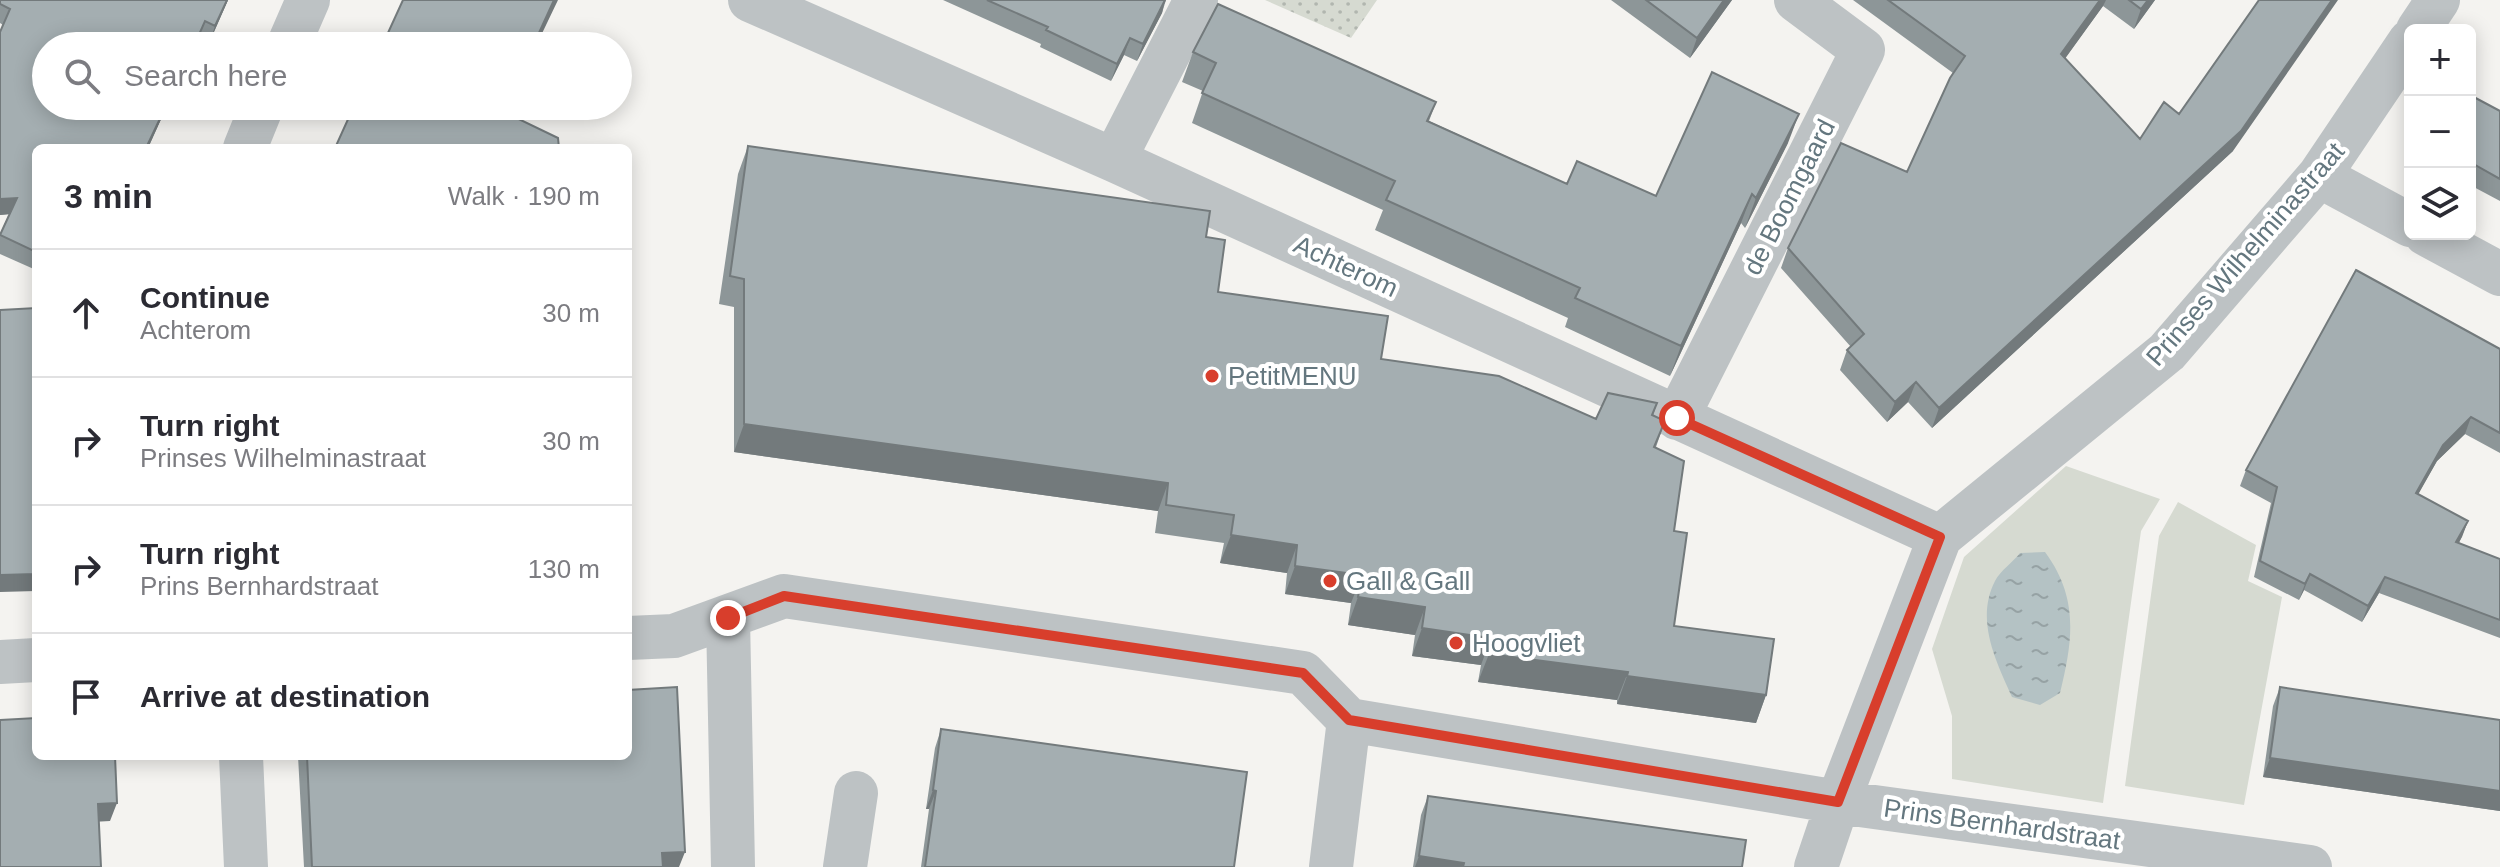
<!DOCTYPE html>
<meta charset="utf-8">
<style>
body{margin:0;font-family:Arial,sans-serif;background:#f7f7f7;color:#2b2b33}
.controls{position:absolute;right:24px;top:24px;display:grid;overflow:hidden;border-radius:12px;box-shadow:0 4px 20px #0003}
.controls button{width:72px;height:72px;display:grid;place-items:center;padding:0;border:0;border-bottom:2px solid #e1e1e2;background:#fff;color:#2b2b33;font:40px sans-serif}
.stop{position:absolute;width:24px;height:24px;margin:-18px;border:6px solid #d83e2c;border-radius:50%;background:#fff}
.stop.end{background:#d83e2c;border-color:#fff;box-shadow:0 2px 8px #0008}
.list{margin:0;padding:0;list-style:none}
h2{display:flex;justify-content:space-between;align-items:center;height:104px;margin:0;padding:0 32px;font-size:34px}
h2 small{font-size:26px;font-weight:400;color:#7c7c81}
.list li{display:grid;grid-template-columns:52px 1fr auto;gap:24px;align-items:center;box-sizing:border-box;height:128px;padding:0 32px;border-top:2px solid #e1e1e2}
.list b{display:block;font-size:30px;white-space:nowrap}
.list p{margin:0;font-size:26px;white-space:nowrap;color:#7c7c81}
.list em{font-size:26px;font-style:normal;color:#7c7c81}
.icon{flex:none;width:44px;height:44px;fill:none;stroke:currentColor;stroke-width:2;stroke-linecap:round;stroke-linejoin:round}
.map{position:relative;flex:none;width:2500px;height:867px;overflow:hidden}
.search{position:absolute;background:#fff;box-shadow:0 4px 20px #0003;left:32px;top:32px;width:600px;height:88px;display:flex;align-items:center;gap:20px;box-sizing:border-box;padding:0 28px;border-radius:44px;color:#7c7c81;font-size:30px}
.panel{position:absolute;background:#fff;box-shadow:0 4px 20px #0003;left:32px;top:144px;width:600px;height:616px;border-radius:12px}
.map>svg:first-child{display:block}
.green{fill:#d6dad1}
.park{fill:url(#park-dots)}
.water{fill:url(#water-ripples)}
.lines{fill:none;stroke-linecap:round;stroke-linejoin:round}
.street{stroke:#bdc2c4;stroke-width:44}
.wall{fill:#8d9698}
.shaded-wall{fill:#737a7c}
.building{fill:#a4aeb1;stroke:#737a7c;stroke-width:2}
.route{stroke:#d83e2c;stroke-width:10}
.poi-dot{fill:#d83e2c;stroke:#fff;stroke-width:3}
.labels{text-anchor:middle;stroke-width:8;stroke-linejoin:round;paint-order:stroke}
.street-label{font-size:26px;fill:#64777f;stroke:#fff}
.poi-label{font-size:26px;fill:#64777f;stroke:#fff;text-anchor:start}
</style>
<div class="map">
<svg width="2500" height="867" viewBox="0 0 2500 867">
<defs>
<pattern id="park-dots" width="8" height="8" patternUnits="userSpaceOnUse" patternTransform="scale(2)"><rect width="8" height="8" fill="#d6dad1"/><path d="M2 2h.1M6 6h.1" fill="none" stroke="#b1b6af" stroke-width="1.8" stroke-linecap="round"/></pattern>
<pattern id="water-ripples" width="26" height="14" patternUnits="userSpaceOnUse" patternTransform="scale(2)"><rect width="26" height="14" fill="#b4c2c4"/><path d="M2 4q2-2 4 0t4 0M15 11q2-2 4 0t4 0" fill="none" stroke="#96a2a4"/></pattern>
</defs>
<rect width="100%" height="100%" fill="#f4f3f0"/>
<!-- green -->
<path class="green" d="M2066,466L2160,499L2141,531L2103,803L1952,779V716L1932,649L1964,557Z
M2178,502L2256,545L2248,581L2282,597L2244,805L2125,786L2159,536Z"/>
<!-- park -->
<path class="park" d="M1265,0H1377L1351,38Z"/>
<!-- water -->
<path class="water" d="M2045,552C2079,598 2073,640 2060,693L2040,705L2012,697C1996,661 1975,620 1995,581C2000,571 2013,562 2020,553Z"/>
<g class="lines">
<!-- street -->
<path class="street" d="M750,0L1114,160L1940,537
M2418,30L2438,0
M288,46L308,0
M245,148L262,106
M1114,160L1196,0
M2319,176L2410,225
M2426,234L2500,274
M1677,418L1863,50L1796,0
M728,618L733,867
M628,638L674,636L784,596L1303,673L1349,720L1838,802L2310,867
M0,662L36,660
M241,756L246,867
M845,867L856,793
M1331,867L1349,720
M1816,867L1838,802L1940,537L2167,352L2319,176L2410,41"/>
</g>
<!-- wall -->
<path class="wall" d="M0,0H228L210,41L200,37L195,46H46V106H167L148,148H36V270L0,254V234L9,214L0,215V32L3,25L0,23Z
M943,0H1166L1162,13L1137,61L1124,55L1111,81L1040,47L1041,44Z
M1611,0H1732L1690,58Z
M1853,0H2155L2134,29L2103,6L2065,58L2140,139L2233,151L1932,428L1908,402L1887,422L1840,370L1847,350L1851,347L1781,268L1788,248L1907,172L1953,73Z
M1193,52L1436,102L1429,121L1567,184L1656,196L1788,143L1745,228L1741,223L1670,376L1565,327L1568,318L1375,230L1383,210L1192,123L1203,91L1182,82Z
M2470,95L2500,111V201L2470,185Z
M748,146L1206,237L1218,292L1381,359L1596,419L1657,403L1653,416L1665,421L1656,447L1674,531V626L1766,695L1756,723L1617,704V700L1478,682L1481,665L1412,656L1415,635L1348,625L1351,603L1285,594L1287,573L1220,563L1224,543L1155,533L1158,511L734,452V307L719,304L738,174Z
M2500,349V453L2465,434L2437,461L2418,494L2468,521L2459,543L2500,559V638L2379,593L2362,622L2304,590L2299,600L2254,577L2271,503L2240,486L2246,470Z
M2280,687L2500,720V811L2263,777L2273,706Z
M941,729L1234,867H921L929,809H926L935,748Z
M298,756H628L679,867H304Z
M1428,796L1742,867H1413L1421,815Z"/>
<!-- shaded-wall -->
<path class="shaded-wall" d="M227,0H228L210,41L215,26Z
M554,0H558L536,46H533Z
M1165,0L1162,13L1137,61L1143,44Z
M1724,0H1732L1690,58L1697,38Z
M2100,0H2106L2103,6L2054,74L2061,54Z
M2148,0H2155L2134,29L2141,9Z
M2332,0H2338L2233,151L1932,428L1939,408Z
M1130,38L1124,55L1111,81L1117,64Z
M166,106H167L148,148H146Z
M1799,114L1788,143L1745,228L1756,198Z
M1752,194L1741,223L1670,376L1681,346Z
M17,198L11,214L0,215V199Z
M1916,382L1908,402L1887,422L1895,402Z
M2471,417L2465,434L2437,461L2410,509L2416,493L2443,445Z
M744,424L1168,483L1158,511L734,452Z
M2468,521L2462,537L2450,558L2456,542Z
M1231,535L1297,545L1287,573L1220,563Z
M1295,566L1362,575L1351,603L1285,594Z
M36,574V591L0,592V575Z
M2310,574L2304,590L2299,600L2305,584Z
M2385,577L2379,593L2362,622L2368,606Z
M1358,597L1425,607L1415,635L1348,625Z
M1422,628L1491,638L1481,665L1412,656Z
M1489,654L1628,672L1617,700L1478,682Z
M1627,676L1766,695L1756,723L1617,704Z
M2270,758L2500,791V811L2263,777Z
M933,790L936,791L929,809H926Z
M117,803L110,821L92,822L98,804Z
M685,852L679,867H657L662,853Z
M1419,856L1464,863L1462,867H1415Z"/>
<!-- building -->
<path class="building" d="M0,0H227L215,26L205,21L194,46H46V106H166L146,148H36V252L0,235L17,198L0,199V32L10,9L0,4Z
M403,0H554L533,46H382Z
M987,0H1165L1143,44L1130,38L1117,64L1046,30L1048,27Z
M1646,0H1724L1697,38Z
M1888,0H2100L2061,54L2140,139L2164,102L2179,114L2259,0H2332L2241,131L1939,408L1916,382L1895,402L1847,350L1864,334L1788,248L1841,143L1907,172L1950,78L1965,56Z
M2129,0H2148L2141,9Z
M1218,4L1436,102L1427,121L1567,184L1577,161L1656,196L1712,72L1799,114L1756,198L1752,194L1681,346L1575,298L1580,288L1386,200L1395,181L1202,93L1216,63L1193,52Z
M2470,95L2500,111V179L2470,162Z
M354,106H505L502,111L558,138L559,148H335Z
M748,146L1210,211L1206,237L1225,240L1218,292L1388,316L1381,359L1499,376L1596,419L1608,393L1657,403L1652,415L1665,421L1654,447L1684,461L1674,531L1687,533L1674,626L1774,639L1766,695L1627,676L1628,672L1489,654L1491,638L1422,628L1425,607L1358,597L1362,575L1295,566L1297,545L1231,535L1234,515L1166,505L1168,483L744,424V279L730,276Z
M2356,270L2500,349V433L2471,417L2443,445L2416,493L2468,521L2456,542L2500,559V620L2385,577L2368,606L2310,574L2305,584L2260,561L2277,487L2246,470Z
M36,308V574L0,575V310Z
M677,687L685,852L662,853L663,867H312L307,756H628V690Z
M2280,687L2500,720V791L2270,758Z
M36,718V756H115L117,803L98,804L101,867H0V720Z
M941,729L1247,772L1234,867H925L936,791L933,790Z
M1428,796L1746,840L1742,867H1463L1464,863L1419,856Z"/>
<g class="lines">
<!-- route -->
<path class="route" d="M728,618L784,596L1303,673L1349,720L1838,802L1940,537L1677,418"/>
</g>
<!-- markers -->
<g class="poi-dot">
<circle cx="1212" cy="376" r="8"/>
<circle cx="1330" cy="581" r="8"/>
<circle cx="1456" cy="643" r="8"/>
</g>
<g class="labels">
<!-- street labels -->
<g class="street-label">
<text transform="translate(1789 197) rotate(-63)" y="9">de Boomgaard</text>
<text transform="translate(2245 254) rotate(-49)" y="9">Prinses Wilhelminastraat</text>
<text transform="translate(1346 266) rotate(25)" y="9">Achterom</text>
<text transform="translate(2002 824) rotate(8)" y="9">Prins Bernhardstraat</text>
</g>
<!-- poi labels -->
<g class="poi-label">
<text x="1228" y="385">PetitMENU</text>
<text x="1346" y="590">Gall &amp; Gall</text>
<text x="1472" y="652">Hoogvliet</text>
</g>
</g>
</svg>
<div class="controls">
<button>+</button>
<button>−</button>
<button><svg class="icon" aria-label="layers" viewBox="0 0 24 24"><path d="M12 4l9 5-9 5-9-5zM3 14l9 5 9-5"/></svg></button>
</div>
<div class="stop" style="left:1677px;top:418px"></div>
<div class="stop end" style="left:728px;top:618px"></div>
<div class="search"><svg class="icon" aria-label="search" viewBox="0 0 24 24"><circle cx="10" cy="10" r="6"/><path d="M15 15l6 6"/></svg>Search here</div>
<section class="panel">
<h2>3 min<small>Walk · 190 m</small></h2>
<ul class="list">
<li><svg class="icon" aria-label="ahead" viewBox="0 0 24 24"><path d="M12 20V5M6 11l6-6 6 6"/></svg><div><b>Continue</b><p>Achterom</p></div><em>30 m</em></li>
<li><svg class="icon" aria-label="right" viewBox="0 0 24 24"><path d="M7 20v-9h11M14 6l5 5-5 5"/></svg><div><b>Turn right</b><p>Prinses Wilhelminastraat</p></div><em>30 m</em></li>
<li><svg class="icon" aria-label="right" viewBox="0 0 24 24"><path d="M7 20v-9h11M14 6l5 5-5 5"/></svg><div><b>Turn right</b><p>Prins Bernhardstraat</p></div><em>130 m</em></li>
<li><svg class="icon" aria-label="arrive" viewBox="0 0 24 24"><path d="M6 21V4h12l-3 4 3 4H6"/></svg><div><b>Arrive at destination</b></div></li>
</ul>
</section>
</div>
